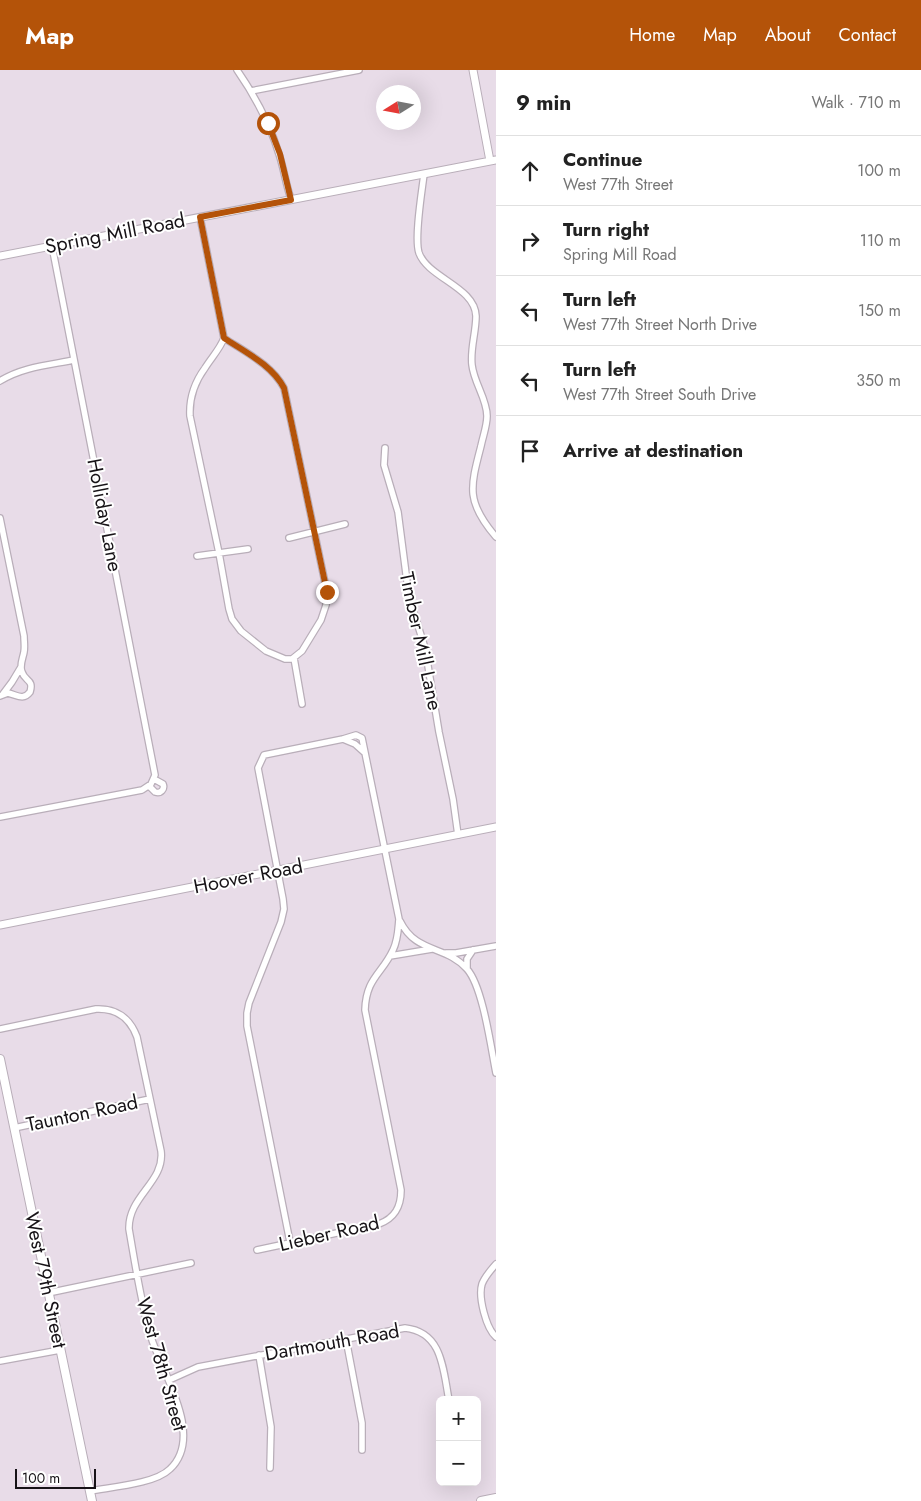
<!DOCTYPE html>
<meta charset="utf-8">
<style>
body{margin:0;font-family:Jost,sans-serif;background:#f2f2f2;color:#222}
.controls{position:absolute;right:15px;bottom:15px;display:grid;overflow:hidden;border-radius:8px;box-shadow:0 5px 20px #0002}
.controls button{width:45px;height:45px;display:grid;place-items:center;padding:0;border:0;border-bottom:1px solid #e0e0e0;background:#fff;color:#222;font:25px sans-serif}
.compass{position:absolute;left:376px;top:15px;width:45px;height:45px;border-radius:50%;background:#fff;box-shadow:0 5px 20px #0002;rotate:259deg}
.scale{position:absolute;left:15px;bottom:12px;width:81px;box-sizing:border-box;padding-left:5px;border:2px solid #171317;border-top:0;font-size:14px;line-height:18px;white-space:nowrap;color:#171317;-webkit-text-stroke:4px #fff;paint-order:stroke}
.stop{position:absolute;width:15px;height:15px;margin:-11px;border:4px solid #b45309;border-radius:50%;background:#fff}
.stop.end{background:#b45309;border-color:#fff;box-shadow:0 1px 5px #0008}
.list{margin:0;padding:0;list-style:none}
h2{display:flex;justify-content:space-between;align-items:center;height:65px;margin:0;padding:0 20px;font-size:21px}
h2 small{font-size:16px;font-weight:400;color:#767676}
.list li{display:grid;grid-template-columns:32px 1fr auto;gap:15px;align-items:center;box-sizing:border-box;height:70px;padding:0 20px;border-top:1px solid #e0e0e0}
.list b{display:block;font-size:19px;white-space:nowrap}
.list p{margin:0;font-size:16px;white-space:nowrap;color:#767676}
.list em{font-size:16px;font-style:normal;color:#767676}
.icon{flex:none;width:28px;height:28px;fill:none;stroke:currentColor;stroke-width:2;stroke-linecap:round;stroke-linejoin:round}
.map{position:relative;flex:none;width:496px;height:1431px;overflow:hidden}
header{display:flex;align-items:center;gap:30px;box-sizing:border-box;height:70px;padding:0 25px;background:#b45309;color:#fff}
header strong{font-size:24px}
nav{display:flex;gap:28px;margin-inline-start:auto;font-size:18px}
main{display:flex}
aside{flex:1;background:#fff}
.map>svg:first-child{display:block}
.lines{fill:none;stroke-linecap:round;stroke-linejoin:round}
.minor-casing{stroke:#b9aeb9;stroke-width:8}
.tertiary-casing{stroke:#b9aeb9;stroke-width:9}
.secondary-casing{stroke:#b9aeb9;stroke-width:10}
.minor{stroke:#fff;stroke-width:5.5}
.tertiary{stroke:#fff;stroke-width:7}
.secondary{stroke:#fff;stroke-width:8}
.route{stroke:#b45309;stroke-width:6}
.labels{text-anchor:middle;stroke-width:4;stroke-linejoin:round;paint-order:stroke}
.street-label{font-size:20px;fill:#171317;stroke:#fff}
</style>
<header>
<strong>Map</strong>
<nav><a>Home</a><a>Map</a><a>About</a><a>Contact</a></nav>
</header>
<main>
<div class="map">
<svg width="496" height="1431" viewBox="0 0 496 1431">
<rect width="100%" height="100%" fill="#e8dce8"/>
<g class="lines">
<defs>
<path id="minor" d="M237,0C255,26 270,54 279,84C284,99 286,115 291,129
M251,21L359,0
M424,104C422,121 414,168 419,183C428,208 475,217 476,246C476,263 470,279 472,295C474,313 487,329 487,346C487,356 483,366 481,376C470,418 466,432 496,467
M200,147L224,268C220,279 211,288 205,298C194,313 189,328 190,346L219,483L229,539L232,549L241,561L266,581L285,589H292L302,581L321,550L326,535L327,522L284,318C272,295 245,282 224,268
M0,311C22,297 49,295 74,290
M385,378L384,395L398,442L409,527L425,578L439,662L453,729L458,765
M0,448L24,566C24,571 25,577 24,582C23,588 19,596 22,602C25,612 34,609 30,622C23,631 17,625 8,623L0,626
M289,468L345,454
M197,486L248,479
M294,588L302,634
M3,624L12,612L21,597
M149,716L155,722C161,724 165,719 163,714L154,709
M0,747L142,720L151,714L155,705L52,176
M400,851C416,884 446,875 467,899C483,917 491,978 496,1003
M446,883H456L496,876
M390,886L432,879
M467,899V889L473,880
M0,959L96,939C116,938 130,948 137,967L161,1081C165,1112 128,1126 129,1159C135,1193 141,1234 151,1267C162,1303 205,1366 170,1399C155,1414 111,1417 90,1421
M14,1058L150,1029
M290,1172L247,956V943L249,933L281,852L284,839L283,829L258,698L264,685L343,669L355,674L365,683
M257,1180L379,1154C395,1148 401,1137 401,1120L365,940C366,908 382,904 393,880C398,870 398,860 399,849L362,668L356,665L343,669
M496,1194C491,1200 485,1206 482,1214C478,1227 486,1258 496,1267
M48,1223L191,1193
M346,1269L362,1353V1380
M259,1285L271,1357L270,1398
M0,1291L60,1280
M169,1310L198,1297L405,1258C443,1262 443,1300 449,1330"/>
<path id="tertiary" d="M473,0L490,91
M0,186L496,90
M0,855L496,757"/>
<path id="secondary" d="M0,989L92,1431
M481,1431L496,1428"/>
</defs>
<!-- minor casing -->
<use href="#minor" class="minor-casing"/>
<!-- tertiary casing -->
<use href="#tertiary" class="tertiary-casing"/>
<!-- secondary casing -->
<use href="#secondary" class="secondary-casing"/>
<!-- minor -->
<use href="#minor" class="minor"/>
<!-- tertiary -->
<use href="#tertiary" class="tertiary"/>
<!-- secondary -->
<use href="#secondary" class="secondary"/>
</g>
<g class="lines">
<!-- route -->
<path class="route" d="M268,53L280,84L291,130L200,147L224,268C245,282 272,295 284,318L327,522"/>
</g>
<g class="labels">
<!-- street labels -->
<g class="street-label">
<text transform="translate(115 163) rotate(-11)" y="7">Spring Mill Road</text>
<text transform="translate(105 445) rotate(79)" y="7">Holliday Lane</text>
<text transform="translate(421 571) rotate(78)" y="7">Timber Mill Lane</text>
<text transform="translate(248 806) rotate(-11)" y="7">Hoover Road</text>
<text transform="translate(82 1043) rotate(-12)" y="7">Taunton Road</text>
<text transform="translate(329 1163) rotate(-13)" y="7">Lieber Road</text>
<text transform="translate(46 1210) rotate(78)" y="7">West 79th Street</text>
<text transform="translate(332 1272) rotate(-10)" y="7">Dartmouth Road</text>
<text transform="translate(162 1294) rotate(74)" y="7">West 78th Street</text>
</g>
</g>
</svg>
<div class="controls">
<button>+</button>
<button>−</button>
</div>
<svg class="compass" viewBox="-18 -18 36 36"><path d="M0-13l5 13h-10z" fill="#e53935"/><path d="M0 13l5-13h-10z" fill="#767676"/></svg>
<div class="scale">100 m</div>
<div class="stop" style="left:268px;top:53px"></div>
<div class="stop end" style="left:327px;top:522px"></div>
</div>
<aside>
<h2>9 min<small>Walk · 710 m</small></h2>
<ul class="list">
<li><svg class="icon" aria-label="ahead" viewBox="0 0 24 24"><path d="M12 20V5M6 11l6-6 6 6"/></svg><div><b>Continue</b><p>West 77th Street</p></div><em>100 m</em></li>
<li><svg class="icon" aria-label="right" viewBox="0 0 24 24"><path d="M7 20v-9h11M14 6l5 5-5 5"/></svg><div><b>Turn right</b><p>Spring Mill Road</p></div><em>110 m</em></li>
<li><svg class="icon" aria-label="left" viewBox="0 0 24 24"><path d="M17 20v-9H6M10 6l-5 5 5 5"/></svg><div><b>Turn left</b><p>West 77th Street North Drive</p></div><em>150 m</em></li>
<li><svg class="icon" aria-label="left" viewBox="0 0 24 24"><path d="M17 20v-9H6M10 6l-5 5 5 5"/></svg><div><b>Turn left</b><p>West 77th Street South Drive</p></div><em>350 m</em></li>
<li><svg class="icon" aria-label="arrive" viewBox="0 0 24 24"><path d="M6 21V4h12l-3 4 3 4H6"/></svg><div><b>Arrive at destination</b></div></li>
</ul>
</aside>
</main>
